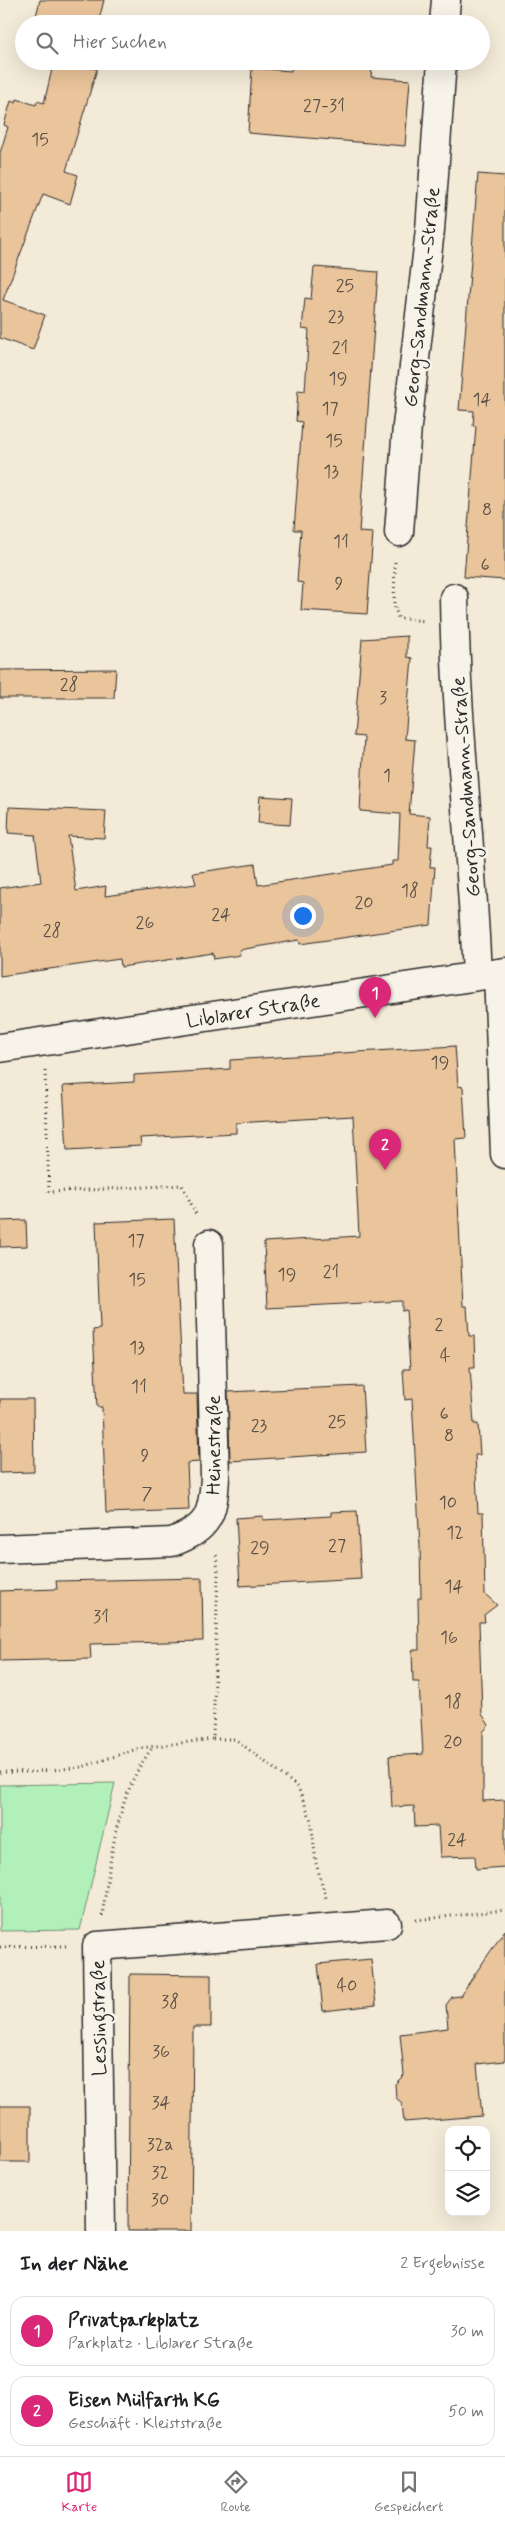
<!DOCTYPE html>
<html lang="de">
<meta charset="utf-8">
<style>
body{margin:0;font-family:Mynerve,sans-serif;background:#f2f2f2;color:#202124}
.controls{position:absolute;right:15px;bottom:15px;display:grid;overflow:hidden;border-radius:10px;box-shadow:0 5px 20px #0002}
.controls button{width:45px;height:45px;display:grid;place-items:center;padding:0;border:0;border-bottom:1px solid #e0e0e0;background:#fff;color:#202124;font:25px sans-serif}
.you{position:absolute;left:302px;top:915px;width:18px;height:18px;margin:-12px;border:4px solid #fff;border-radius:50%;background:#1a73e8;box-shadow:0 0 0 8px #1a73e833}
.badge{display:grid;place-items:center;width:32px;height:32px;border-radius:50%;background:#db2777;color:#fff;font-size:16px;font-weight:700}
.pin{position:absolute;translate:-50% -41px;filter:drop-shadow(0 1px 2px #0008)}
.pin::after{content:'';position:absolute;top:26px;width:18px;height:15px;background:inherit;clip-path:polygon(0 0,100% 0,50% 100%)}
.list{margin:0;padding:0;list-style:none}
h2{display:flex;justify-content:space-between;align-items:center;height:65px;margin:0;padding:0 20px;font-size:21px}
h2 small{font-size:16px;font-weight:400;color:#757577}
.list li{display:grid;grid-template-columns:32px 1fr auto;gap:15px;align-items:center;box-sizing:border-box;height:70px;margin:0 10px 10px;padding:0 10px;border:1px solid #e0e0e0;border-radius:15px}
.list b{display:block;font-size:19px;white-space:nowrap}
.list p{margin:0;font-size:16px;white-space:nowrap;color:#757577}
.list em{font-size:16px;font-style:normal;color:#757577}
.icon{flex:none;width:28px;height:28px;fill:none;stroke:currentColor;stroke-width:2;stroke-linecap:round;stroke-linejoin:round}
.map{position:relative;flex:none;width:505px;height:2231px;overflow:hidden}
.search{position:absolute;background:#fff;box-shadow:0 5px 20px #0002;left:15px;right:15px;top:15px;height:55px;display:flex;align-items:center;gap:12px;box-sizing:border-box;padding:0 18px;border-radius:28px;color:#757577;font-size:19px}
.sheet{height:225px;background:#fff}
nav{display:flex;justify-content:space-around;align-items:center;box-sizing:border-box;height:70px;border-top:1px solid #e0e0e0;background:#fff;font-size:14px;color:#757577}
nav a{display:grid;justify-items:center;gap:2px}
nav .on{color:#db2777}
.map>svg:first-child{display:block}
.green{fill:#b1f1b9;stroke:#6e8e72}
.building{fill:#eac49a;stroke:#2b2b2b}
.lines{fill:none;stroke-linecap:round;stroke-linejoin:round}
.street-casing{stroke:#2b2b2b;stroke-width:31}
.path{stroke:#2b2b2b;stroke-width:3;stroke-dasharray:1 4;stroke-linecap:butt}
.street{stroke:#f7f3e8;stroke-width:28}
.labels{text-anchor:middle;stroke-width:5;stroke-linejoin:round;paint-order:stroke}
.number-label{font-size:18px;fill:#5b5147}
.street-label{font-size:20px;fill:#2b2b2b;stroke:#f7f3e8}
</style>
<div class="map">
<svg width="505" height="2231" viewBox="0 0 505 2231">
<rect width="100%" height="100%" fill="#f4ead8"/>
<filter id="ink" filterUnits="userSpaceOnUse"><feTurbulence type="fractalNoise" baseFrequency=".02" numOctaves="2"/><feDisplacementMap in="SourceGraphic" scale="10" xChannelSelector="R" yChannelSelector="G"/><feConvolveMatrix kernelMatrix="1 2 1 2 8 2 1 2 1" color-interpolation-filters="sRGB"/></filter>
<g filter="url(#ink)">
<!-- green -->
<path class="green" d="M115,1783L80,1930L0,1931V1785Z"/>
<!-- building -->
<path class="building" d="M40,0H104L98,24H34Z
M54,61H88L87,67L97,69L66,171L78,175L70,204L43,194L3,300L45,315L33,350L0,338V153L8,127L4,125L11,101L16,103L17,99L36,105L37,101L44,103Z
M293,61L372,68L371,77L410,80L405,146L248,133L252,68L291,71Z
M478,174L505,176V580L464,577L476,426H473L474,411L459,410Z
M314,267L378,272L359,532L373,533L367,614L301,610L303,583L297,582L301,530H294L302,422L296,421L298,390L305,391L309,330L302,329L305,298L311,299Z
M407,636V657L412,658L405,739L415,740L409,814L430,816L428,846H432L430,867H435L431,925L300,944L299,940L239,950L240,955L214,959L213,953L121,967L120,959L0,976V888L41,882L35,835L8,833L9,807L106,811L104,838L68,836L76,891L106,886L105,896L196,884L193,873L255,864L258,885L392,865V861H398L400,814L360,811L364,737L354,736L362,639Z
M116,669L114,698H0V670Z
M260,796L292,798L290,825L258,823Z
M455,1046L458,1086L463,1087L466,1138L455,1139L463,1306H467L469,1336H474L475,1367H470L474,1424H478L480,1455H475L478,1513H483L485,1594L497,1605L484,1615L485,1622H479L482,1714L489,1725L483,1732V1801L505,1800V1867L476,1869L475,1856L440,1857L438,1826L415,1827L414,1806L392,1807L389,1756L423,1754L419,1682H413L412,1650H419L418,1598H421L420,1547L412,1399L405,1400L403,1369H410L406,1310L402,1311V1301L267,1308L264,1242L359,1236L353,1116L236,1123V1133L140,1138L141,1146L67,1150L63,1086L134,1082V1075L230,1069V1060Z
M174,1219L183,1394H197L199,1462L187,1463L189,1510L106,1513L102,1407H97L93,1330L100,1329L96,1222Z
M26,1220L27,1246L0,1247V1221Z
M362,1386L366,1452L230,1461L228,1392Z
M0,1399H33L34,1472L0,1473Z
M357,1511L361,1579L240,1586L236,1518L263,1516V1520L331,1516V1512Z
M202,1578L203,1641L90,1644L91,1659L0,1661V1591L57,1589L56,1581Z
M505,1930V2061L477,2064L482,2116L404,2122L402,2103L396,2098L395,2084L404,2075L400,2034L448,2028L446,2005L452,1997L460,1996Z
M371,1959L376,2005L323,2011L318,1964Z
M130,1974L211,1975V2027H193L191,2231H128Z
M0,2106H30V2162H0Z"/>
<g class="lines">
<defs>
<path id="street" d="M444,24L446,0
M399,532L407,426L430,230L442,61
M454,598C456,725 472,850 477,976
M498,973L505,1154
M0,1048L505,972
M0,1549L172,1542C209,1528 213,1515 215,1477L209,1244
M101,2231L97,1946L387,1924"/>
</defs>
<!-- street casing -->
<use href="#street" class="street-casing"/>
<!-- path -->
<path class="path" d="M395,562L394,604L398,618L425,621
M45,1071L49,1192L182,1185L197,1216
M213,1739H235L298,1787L311,1820L316,1863L326,1898
M0,1772H32L82,1767L140,1748L213,1739L218,1572L216,1552
M102,1916C111,1859 116,1794 153,1747
M416,1920L505,1910
M0,1947L66,1946"/>
<!-- street -->
<use href="#street" class="street"/>
</g>
</g>
<g class="labels">
<!-- number labels -->
<g class="number-label">
<text x="324" y="111">27-31</text>
<text x="40" y="145">15</text>
<text x="345" y="291">25</text>
<text x="336" y="322">23</text>
<text x="340" y="353">21</text>
<text x="338" y="384">19</text>
<text x="482" y="405">14</text>
<text x="330" y="414">17</text>
<text x="334" y="446">15</text>
<text x="331" y="477">13</text>
<text x="487" y="515">8</text>
<text x="341" y="547">11</text>
<text x="485" y="570">6</text>
<text x="339" y="589">9</text>
<text x="69" y="690">28</text>
<text x="383" y="703">3</text>
<text x="387" y="781">1</text>
<text x="410" y="896">18</text>
<text x="364" y="908">20</text>
<text x="221" y="920">24</text>
<text x="145" y="928">26</text>
<text x="52" y="936">28</text>
<text x="440" y="1068">19</text>
<text x="136" y="1246">17</text>
<text x="331" y="1277">21</text>
<text x="287" y="1280">19</text>
<text x="137" y="1285">15</text>
<text x="439" y="1330">2</text>
<text x="137" y="1353">13</text>
<text x="445" y="1361">4</text>
<text x="139" y="1392">11</text>
<text x="444" y="1419">6</text>
<text x="337" y="1427">25</text>
<text x="259" y="1431">23</text>
<text x="449" y="1441">8</text>
<text x="145" y="1461">9</text>
<text x="147" y="1499">7</text>
<text x="448" y="1508">10</text>
<text x="455" y="1538">12</text>
<text x="337" y="1551">27</text>
<text x="260" y="1553">29</text>
<text x="454" y="1592">14</text>
<text x="101" y="1622">31</text>
<text x="449" y="1643">16</text>
<text x="453" y="1707">18</text>
<text x="453" y="1747">20</text>
<text x="457" y="1845">24</text>
<text x="347" y="1991">40</text>
<text x="170" y="2007">38</text>
<text x="161" y="2057">36</text>
<text x="161" y="2108">34</text>
<text x="160" y="2150">32a</text>
<text x="160" y="2178">32</text>
<text x="160" y="2205">30</text>
</g>
<!-- street labels -->
<g class="street-label">
<text transform="translate(421 297) rotate(-84)" y="7">Georg-Sandmann-Straße</text>
<text transform="translate(465 787) rotate(-94)" y="7">Georg-Sandmann-Straße</text>
<text transform="translate(253 1010) rotate(-9)" y="7">Liblarer Straße</text>
<text transform="translate(213 1445) rotate(-90)" y="7">Heinestraße</text>
<text transform="translate(98 2018) rotate(-91)" y="7">Lessingstraße</text>
</g>
</g>
</svg>
<div class="controls">
<button><svg class="icon" aria-label="locate" viewBox="0 0 24 24"><circle cx="12" cy="12" r="6"/><path d="M12 2v4M12 18v4M2 12h4M18 12h4"/></svg></button>
<button><svg class="icon" aria-label="layers" viewBox="0 0 24 24"><path d="M12 4l9 5-9 5-9-5zM3 14l9 5 9-5"/></svg></button>
</div>
<div class="you"></div>
<div class="pin badge" style="left:375px;top:1018px">1</div>
<div class="pin badge" style="left:385px;top:1170px">2</div>
<div class="search"><svg class="icon" aria-label="search" viewBox="0 0 24 24"><circle cx="10" cy="10" r="6"/><path d="M15 15l6 6"/></svg>Hier suchen</div>
</div>
<section class="sheet">
<h2>In der Nähe<small>2 Ergebnisse</small></h2>
<ul class="list">
<li><span class="badge">1</span><div><b>Privatparkplatz</b><p>Parkplatz · Liblarer Straße</p></div><em>30 m</em></li>
<li><span class="badge">2</span><div><b>Eisen Mülfarth KG</b><p>Geschäft · Kleiststraße</p></div><em>50 m</em></li>
</ul>
</section>
<nav>
<a class="on"><svg class="icon" aria-label="map" viewBox="0 0 24 24"><path d="M3 6l6-2 6 2 6-2v14l-6 2-6-2-6 2zM9 4v14M15 6v14"/></svg>Karte</a>
<a><svg class="icon" aria-label="directions" viewBox="0 0 24 24"><path d="M12 3l9 9-9 9-9-9zM9 14v-3h6M13 9l2 2-2 2"/></svg>Route</a>
<a><svg class="icon" aria-label="saved" viewBox="0 0 24 24"><path d="M7 4h10v16l-5-4-5 4z"/></svg>Gespeichert</a>
</nav>
